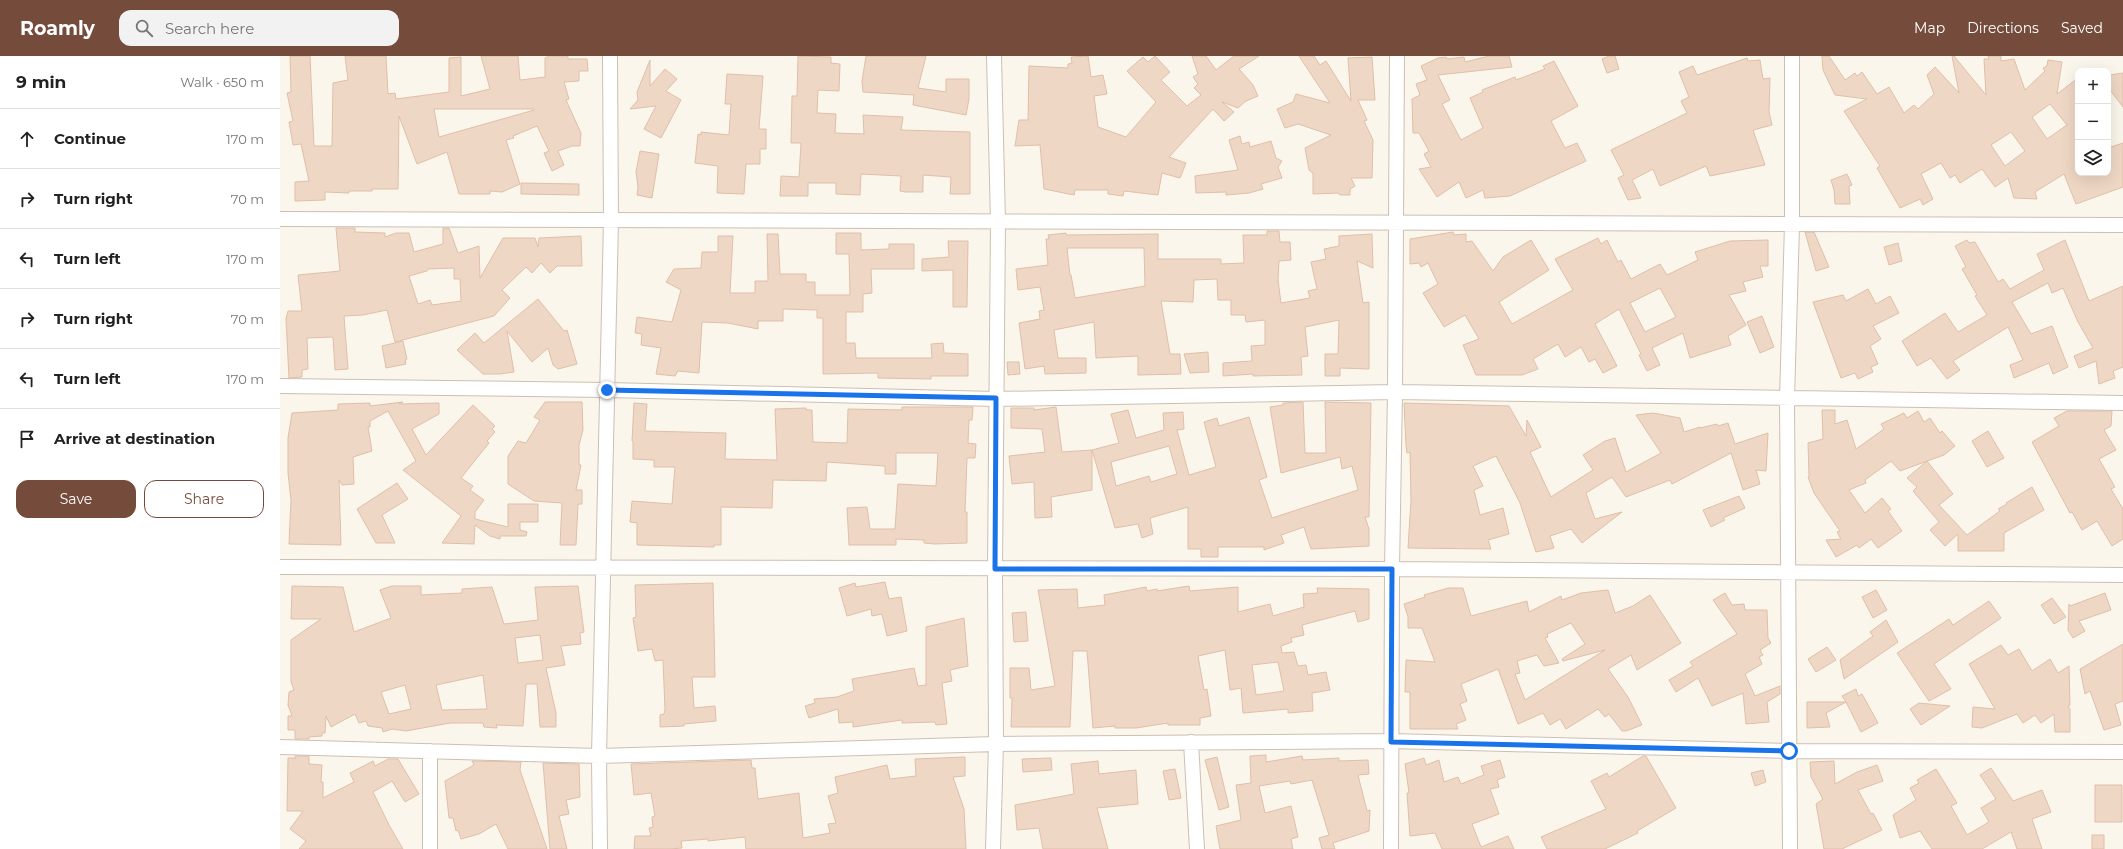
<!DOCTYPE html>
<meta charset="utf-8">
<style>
body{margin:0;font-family:Montserrat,sans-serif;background:#f2f2f2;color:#222}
.controls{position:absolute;right:12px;top:12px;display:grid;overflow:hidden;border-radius:8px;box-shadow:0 4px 16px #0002}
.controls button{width:36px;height:36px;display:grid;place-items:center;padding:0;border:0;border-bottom:1px solid #e0e0e0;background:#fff;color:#222;font:20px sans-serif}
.stop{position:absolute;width:12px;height:12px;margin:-9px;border:3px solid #1a73e8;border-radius:50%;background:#fff}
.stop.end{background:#1a73e8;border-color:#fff;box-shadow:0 1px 4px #0008}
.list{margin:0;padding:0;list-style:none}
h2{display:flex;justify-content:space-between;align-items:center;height:52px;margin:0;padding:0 16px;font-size:17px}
h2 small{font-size:13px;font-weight:400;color:#767676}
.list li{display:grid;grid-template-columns:26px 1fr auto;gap:12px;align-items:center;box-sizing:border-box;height:60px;padding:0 16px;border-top:1px solid #e0e0e0}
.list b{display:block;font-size:15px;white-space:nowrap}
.list em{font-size:13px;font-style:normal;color:#767676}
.actions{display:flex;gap:8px;padding:12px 16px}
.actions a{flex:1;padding:9px 0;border:1px solid #754b3c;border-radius:12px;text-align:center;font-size:14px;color:#754b3c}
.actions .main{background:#754b3c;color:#fff}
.icon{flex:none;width:22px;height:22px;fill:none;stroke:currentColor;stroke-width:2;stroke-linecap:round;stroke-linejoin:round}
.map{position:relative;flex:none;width:1843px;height:793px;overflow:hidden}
header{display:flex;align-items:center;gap:24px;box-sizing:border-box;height:56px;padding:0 20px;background:#754b3c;color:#fff}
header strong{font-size:19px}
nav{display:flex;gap:22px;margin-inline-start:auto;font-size:14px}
.search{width:280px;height:36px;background:#f2f2f2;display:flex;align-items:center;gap:10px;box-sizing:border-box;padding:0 14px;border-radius:12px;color:#767676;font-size:15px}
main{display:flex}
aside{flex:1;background:#fff}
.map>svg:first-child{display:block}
.building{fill:#efd7c5;stroke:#e0bfa7;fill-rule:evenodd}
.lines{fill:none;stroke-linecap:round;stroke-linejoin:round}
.minor-casing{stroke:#cdbfb2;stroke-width:16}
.minor{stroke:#fff;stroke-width:14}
.route{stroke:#1a73e8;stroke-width:5}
</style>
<header>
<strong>Roamly</strong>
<div class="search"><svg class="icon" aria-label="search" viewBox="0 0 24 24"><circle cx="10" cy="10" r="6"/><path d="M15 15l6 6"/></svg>Search here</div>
<nav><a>Map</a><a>Directions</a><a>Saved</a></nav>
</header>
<main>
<aside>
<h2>9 min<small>Walk · 650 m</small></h2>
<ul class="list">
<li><svg class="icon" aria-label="ahead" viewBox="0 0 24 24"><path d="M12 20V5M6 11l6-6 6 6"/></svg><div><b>Continue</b></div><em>170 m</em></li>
<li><svg class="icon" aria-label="right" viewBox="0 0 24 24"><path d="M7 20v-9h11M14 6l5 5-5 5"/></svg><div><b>Turn right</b></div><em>70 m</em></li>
<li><svg class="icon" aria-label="left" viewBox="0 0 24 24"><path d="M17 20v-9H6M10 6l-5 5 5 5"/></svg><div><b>Turn left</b></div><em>170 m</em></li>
<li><svg class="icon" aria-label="right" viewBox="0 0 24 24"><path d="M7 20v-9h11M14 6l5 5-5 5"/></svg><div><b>Turn right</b></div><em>70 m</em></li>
<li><svg class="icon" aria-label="left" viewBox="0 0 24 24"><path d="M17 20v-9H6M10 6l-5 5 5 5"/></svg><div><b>Turn left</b></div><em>170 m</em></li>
<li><svg class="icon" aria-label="arrive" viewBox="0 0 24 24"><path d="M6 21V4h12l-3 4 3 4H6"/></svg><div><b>Arrive at destination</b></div></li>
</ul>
<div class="actions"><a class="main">Save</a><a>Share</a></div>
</aside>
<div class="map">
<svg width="1843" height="793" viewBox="0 0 1843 793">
<rect width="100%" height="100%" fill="#fbf6eb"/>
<!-- building -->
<path class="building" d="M10,0H30L34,90H52L53,27L68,24L65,0H106L108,38L115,37L116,43L169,36V2L181,1V40L210,33L201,0H238L240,24L265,21V2L269,0H288V3H307L308,15H299V25L284,26L289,43L286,44L301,77L300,90H292L278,95L284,109L272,115L264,97L269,95L257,70L233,80L234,82L226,84L240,128L222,136L210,135V138H179L167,96L137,108L119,60L118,133H92V135H69V137L45,136V144L15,145V126L29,125L21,88L13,89L9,66L13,65L7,37L11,36ZM154,53H254V54L159,81Z
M518,0L551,1V7L560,8L559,35L538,34L537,57L556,58L555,77L584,78L583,59L623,61L621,74L690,76V138H670L671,121L643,119V136H625L620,135L621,120L581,118L580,139L556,138V127H528V140H500L501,120L519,121L521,87H511L512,40H517Z
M586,0H646L638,32L666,36V23H689V43L686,59L633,49L634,39L583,36L582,25Z
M808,0L811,21L823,19L827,38L814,40L818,71L846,81L876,46L847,15L863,1L868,6L875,0L890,16L881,24L907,50L921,39L914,32L918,28L913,21L918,18L912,0H926L936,14L954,0H979L959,13L973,29L978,40L966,45L958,52L942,46L954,56L944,65L933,53L889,101L906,107L900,122L882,117L878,139L844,135L843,140L828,138V134H795L794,139L764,133L760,89L735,90L739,64H748L749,10L788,12V8L792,7L791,1Z
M1019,0H1034L1040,9L1046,5L1071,45L1068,2L1092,1L1095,44H1078L1087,64L1084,65L1093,84L1092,122H1071L1075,130L1070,133V139H1060L1058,137L1033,138V117L1029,114L1025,92L1051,79L1018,68L1005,72L997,53L1013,46L1016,38L1050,47Z
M1209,0H1229L1232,11L1158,19L1170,44L1162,48L1181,84L1203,72L1190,42L1203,36L1202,34L1235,21L1236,24L1265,13L1263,10L1274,5L1298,50L1271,65L1285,92L1297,87L1306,105L1230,140L1205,142L1203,134L1186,142L1179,126L1157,141L1139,113L1151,111L1144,98L1149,95L1139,77H1133L1132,43L1140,39L1136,28L1147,24L1141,10L1158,2L1166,1L1167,3L1184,1L1185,6Z
M1329,0H1335L1339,13L1327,17L1322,3Z
M1542,0H1549L1565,24L1575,17L1577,20L1582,16L1597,38L1609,31L1624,57L1634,49L1638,53L1654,38L1647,19L1655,11L1679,37L1672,0H1674L1706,39L1704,3H1709L1708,0H1721V5L1734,3L1745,34L1765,15L1763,12L1767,10L1768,4L1782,6L1777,38L1798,22V117H1828V92L1843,87V131L1796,148L1784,118L1755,136L1757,143L1734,142L1728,122L1715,131L1702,113L1680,127L1675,119L1670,122L1661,107L1641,118L1653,143L1643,149L1640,143L1620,152L1597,112L1600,110L1564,55L1587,43L1555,39L1543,14ZM1770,48L1787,69L1767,83L1752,61ZM1731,76L1745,95L1725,110L1711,89Z
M1467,2L1468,5L1480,4L1483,23L1490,22L1489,56L1492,69L1473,74L1485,109L1430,120L1426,110L1380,130L1373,113L1352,124L1361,142L1348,144L1338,122L1344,119L1331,94L1407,57L1401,45L1409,41L1399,16L1413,10L1417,19Z
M370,4V30L385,13L397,23L386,35L401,44L381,82L364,73L376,50L350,53L358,44L357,36Z
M1843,17V51L1830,34V19Z
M447,18L483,20L479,73H486V93H480V108H466L464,138L437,137L438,110L415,107L418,78L421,79V76L449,79L451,48H445Z
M960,80L962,88L969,86L970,91L991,85L996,102L1002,105L998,111L1002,122L981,128L983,133L969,137L946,139V136L916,137L915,120L958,114L949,84Z
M360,95L379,98L372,142L357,139L358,131L356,116Z
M1567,118L1572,129L1569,130L1570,148H1555L1554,134L1551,124Z
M241,127L299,128V139L241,138Z
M56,172H75V176L105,177V181L116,177H129L134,196L163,188V172H169L178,197L199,190L200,222L223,182H255L258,191L259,182L301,180L302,210H277L270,217L261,207L252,217L246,211L222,234L230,242L214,260L115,286L107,254L83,259L64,260L68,313L55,314L53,281L27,282L28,313L22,314V321L9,322L6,263L8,255H22L18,219L60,215ZM174,212V223H180L181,245L152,249L150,244L138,248L129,220L147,215L148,213Z
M987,175H999L1000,186H1010L1011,204L999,205L998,224L1001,247L1030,242L1028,235L1037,233L1031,206L1046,203L1044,193L1059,190V180L1092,178L1093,212L1077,205L1083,247L1089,246V313L1060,312V320H1045V298H1058L1059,264L1025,271L1028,300L1021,301L1022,319L973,320V318L943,320V307L972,305L971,290L985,289V264L966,266L965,259H951V244H938L937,223L914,224L913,246L881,245L890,298H900L901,318L858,319V300L816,302L814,266L774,274L778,302H806V317L765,318L764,310L745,313L739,267L760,263L759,255L764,254L760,231L738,234L736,213L768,209L766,183H769L768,179L786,177V179L878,178V203H941V208L964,207L963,179H987ZM787,192H864L865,230L795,242L791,219H790Z
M1173,176L1174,179L1186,178V186L1192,185L1213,215L1223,201L1251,184L1269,214L1219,246L1232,268L1293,234L1275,203L1318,182L1321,188L1327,184L1338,206L1341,204L1351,223L1380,208L1387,219L1418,204L1415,196L1450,185L1488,184V210H1480L1483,221L1463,226L1466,235L1449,239L1466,269L1448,280L1451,289L1410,302L1403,277L1372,292L1380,309L1367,315L1359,299L1361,298L1339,253L1315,268L1337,310L1323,317L1315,303L1309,306L1301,291L1285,301L1278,288L1253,303L1258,313L1242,319H1196L1183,289L1199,283L1185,259L1164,271L1143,237L1158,228L1148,207L1141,211L1139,207L1130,208V183ZM1380,232L1396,261L1365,276L1350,247Z
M1525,176H1534L1549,211L1536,215Z
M556,177H581V194L609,193V188H634V213H591L592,237L583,238V256H566V287H575L576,302H652L651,288L663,287L664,297L688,298V320H651V323L598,322V317L543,318V262H537V254L503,253V265H478V273L448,267L422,266L419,317L398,315L395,320L376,318L381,292L361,289L362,278L355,277L357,261L392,266L401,234L386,226L394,213L421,212L422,196H438V180H453L450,237H475V225H488L487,178H498L500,218H526V226H535V239H570L569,198H556Z
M1687,184L1689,187L1695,186L1718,226L1723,223L1730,233L1764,214L1757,198L1785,184L1809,245L1843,230V311L1833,315L1835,322L1819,328L1816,305L1799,312L1794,300L1813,292L1798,266L1783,232L1772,237L1768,227L1732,246L1751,278L1772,270L1788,311L1773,318L1769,307L1734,322L1730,309L1743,304L1728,271L1673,305L1680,314L1667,323L1651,302L1637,310L1622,285L1665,257L1678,276L1707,259L1695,240L1697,239L1682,213L1686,211L1675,190Z
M668,185H688L687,251H673V214L642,215V203L669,201Z
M1618,187L1622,205L1609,209L1604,191Z
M1588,233L1596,248L1610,240L1619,257L1593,270L1601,283L1590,290L1598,308L1591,311L1593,316L1578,323L1575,317L1561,322L1533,246L1563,239L1566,245Z
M258,243L284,275L287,274L297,308L278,313L273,309L268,292L252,306L227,275L234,316L220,318H203L177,294L195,277L204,287Z
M1482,260L1494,291L1480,297L1467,266Z
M123,285L127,303L125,304L126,308L106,312L102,290Z
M928,296L929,316L910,317L904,298Z
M727,306H739L740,318L728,319Z
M123,346L119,348L159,347V358L132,373L146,399L193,349L215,370L212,373L215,376L207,385L209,387L181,422L193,430L190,434L204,444L195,456V463L228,471V448H258V466H240V474L247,476L246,480H220V483L210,480L195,469L194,488L162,487L181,460L123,414L136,405L108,355L90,365V371H88L92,395L73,401L74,428L62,429L59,424L61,489L9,488L11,444L8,417V382L12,357L58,354V348L90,347V350Z
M265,346H302L303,374L299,389V409H301L296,434H302V448H298L296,489H280L282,447L254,445L228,428V400L238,385L246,387L260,364L254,361Z
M1023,346L1025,397H1046L1045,346L1091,347L1089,461H1085L1089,473V490L1031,493L1024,471L1001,479L1004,487L984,494V491H938V501H921V493H908V451L870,462L873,478L862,482L858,468L835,472L812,394V434L771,441L772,461L755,462L754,426L732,428L729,400L765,396L762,373L731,372V352H754V354L776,351L782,396L812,394L839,387L831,358L848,354L856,382L884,374L883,357L903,356L904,373L897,374L909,419L936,411L924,366L937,362L939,370L969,361L987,421L979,424L992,462L1078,434L1072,410L1062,413L1060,401L1001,417L990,351L1003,349V347ZM889,390L897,418L871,426L869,420L836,430L831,406Z
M354,347L367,348L365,375L446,377L445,403L497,404L495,353L526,352V354H532L533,386L567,387L568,353L622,354V351H693L692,364H689L688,387L696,388L695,402H687L685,456H687V487L655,488L644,487V484L616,483V489H569L567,452L587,451L590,473H615L618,428L656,430L658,397H616V418H605V410L547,406L546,425L493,424L492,452L441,451V489H434V491L357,489V467L350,466L352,445L392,448L395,411H374V404L353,403V386L352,385Z
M1124,347L1229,350L1246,380L1247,364L1261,391L1250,396L1271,441L1313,414L1303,399L1325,385L1335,382L1346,416L1381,397L1356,359L1373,357L1400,362L1404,376L1420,371V372L1437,368L1438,370L1448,367L1455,388L1488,377L1486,415L1476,414L1480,428L1463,434L1451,397L1392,428L1390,424L1346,441L1332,421L1306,437L1315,463L1342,456L1302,487L1291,473L1270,480L1274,492L1256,496L1240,447L1216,400L1193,410L1203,430L1194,434L1200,459L1223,452L1229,478L1208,484L1211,493L1128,492L1131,445L1130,396L1127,397L1126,389Z
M1542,354H1555V368L1567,364L1576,393L1604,373L1601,368L1624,357L1627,362L1638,355L1644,366L1650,362L1660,377L1662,375L1675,390L1664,399L1620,415L1611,405L1585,424L1586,427L1569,434L1585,457L1602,442L1611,453L1608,455L1622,475L1598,492L1591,483L1579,492L1577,489L1556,501L1546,484L1561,483L1557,476L1560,475L1534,437L1528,421L1529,420L1528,387L1543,383Z
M1787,355H1832L1831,370L1824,374L1836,394L1819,403L1835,431L1831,433L1843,453V483L1832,490L1817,465L1802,474L1792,456L1790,457L1752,386L1779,370L1774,362Z
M1708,375L1724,402L1707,411L1692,385Z
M1647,405L1673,438L1659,449L1687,479L1720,455L1718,453L1727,448L1726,447L1752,431L1764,454L1724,477V495H1678V478L1665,490L1650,474L1659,466L1633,435L1637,431L1627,422Z
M117,427L128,443L102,459L115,487H96L77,453Z
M1459,440L1465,452L1443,462L1445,464L1431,471L1423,454Z
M605,526L609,543L621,541L627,575L607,580L602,558L592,560L591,553L567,560L559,532L575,527L576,531Z
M433,527L435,621H412L414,652L435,650L436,665L404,668V670L380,671V659L384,658L385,654L383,604L375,605L372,593L358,595L353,562L356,561L355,529Z
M12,530L63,531L74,576L111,562L100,534L112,530H141V539L182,537V533L212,531L224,568L258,564L255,531L298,530L304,576L300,577L301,588L281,590L285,609L266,612L276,657V671H260L257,628H246L243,670L216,669L217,672L204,671L203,667H170L126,675L112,673L103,676L102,672L88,670L86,665L79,667L75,658L51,671L46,660L45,677H42V680L29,681V683H15V674H8V660H12L8,649L9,636L14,634L11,626V584L41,563H11ZM260,579L263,604L238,607L235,582ZM203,619L207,653L162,654L156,629ZM125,629L131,653L109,658L101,636Z
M909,530L910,535L958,531V556L990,548L993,560L1024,551L1023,538L1038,537L1037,532L1089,533V563L1078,566L1075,555L1022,569L1024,579L1011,582L1012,586L1001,590L1002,597L1014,596L1018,610L1026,609L1028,619L1046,616L1050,634L1032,637L1033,655L1008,657V653L963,657L961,632L950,634L945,594L918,600L924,634L927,633L931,660L920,662V669H888V667L856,672H835V670L813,672L807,595H793L790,671H731L732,642H730V612H749L751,634L775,630L758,534L797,533L798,552L825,549L824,539L866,531L867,535L877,533V535ZM998,606L1004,635L976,639L972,609Z
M1168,532H1183L1191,560L1247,545L1249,556L1281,540L1282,544L1301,537L1328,534L1335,557L1353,550L1370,539L1401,587L1357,614L1351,599L1328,613L1348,641L1362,669L1346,675H1342L1329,658L1325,661L1318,653L1286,673L1280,663L1270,669L1263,657L1238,668L1218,613L1181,628L1187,645L1180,648L1186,664L1176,668L1178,673H1130V636H1125L1126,604L1155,606L1142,572H1128V561L1124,548L1145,541L1144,539ZM1291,567L1305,588L1282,603L1283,605L1325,594L1245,644L1235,618L1240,617L1237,605L1257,599L1264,610L1279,607L1265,582L1268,581L1267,578Z
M1596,534L1607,554L1593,562L1582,541Z
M1445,537L1452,549L1464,548L1465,554H1487L1488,582L1491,587L1480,594L1483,599L1479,601L1482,608L1465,618L1475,640L1500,630V638L1487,646L1489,666L1466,668L1463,637L1432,650L1418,622L1396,636L1389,624L1413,610L1410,606L1457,578L1433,544Z
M1825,537L1831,554L1799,565L1805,575L1793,582L1788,574L1789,548L1790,550Z
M1772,542L1786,561L1774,568L1761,549Z
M1709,545L1721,562L1654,608L1671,633L1649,645L1617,597L1669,563L1673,569Z
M746,556L748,585L734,586L732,557Z
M684,562L688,610L670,614L672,625L662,627L667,668L656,669L655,666L622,667V664L573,671V666L559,667L558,653L529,662L525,650L535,647L534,643L557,641L574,635L572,623L634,612L638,630L646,629V571Z
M1606,564L1618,586L1564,623L1560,604L1593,580L1590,576Z
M1843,588V645L1835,648L1841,669L1824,674L1810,635L1805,638L1800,613Z
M1721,589L1728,599L1739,593L1752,615L1770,603L1778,617L1789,610L1790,649L1788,650L1790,653V676H1775L1774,658L1761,667L1755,659L1743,667L1737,658L1702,672L1692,671L1693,651L1715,653L1689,608Z
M1547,591L1556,604L1536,616L1528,603Z
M1576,633L1578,640L1582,638L1598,667L1581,676L1566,646L1546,657L1550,671L1527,672V646H1566L1562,640Z
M1639,647L1670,650L1641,669L1630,653Z
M986,699V706L1022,700L1023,704L1059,702V705L1088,704L1089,718L1078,719L1087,755L1090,754L1089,775L1053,787L1055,793H1042L1039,782L1049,779L1032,724L1011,728L1010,725L979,730L985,757L1011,750L1018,781L1011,783L1013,793H940L936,770L961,764L956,729L971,727L970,700Z
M15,700H29V708L42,709L41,726H43V742L74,726L70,717L93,705L95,710L108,703H118L139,738L125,746L112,725L93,736L109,769L123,793H19L26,785L10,773L23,755H7L8,702H16Z
M1363,700H1366L1396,752L1357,775L1358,777L1325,793H1267L1261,781L1326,753L1311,725L1327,717L1329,721Z
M685,701V720L673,721L684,753L686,793H466L465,781L428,785V783L401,785L402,792L390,793H354L355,780H371L369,772L373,771L372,761L375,760L371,737L354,739L351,708L471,704L472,712H475L478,743L519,737L523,782L550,777L548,768L556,767L548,740L558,737L555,721L607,709L610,723L636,720L635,703Z
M937,701L949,751L939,754L925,704Z
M771,702L772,714L743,716L742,703Z
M1144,702L1146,709L1159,704L1164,726L1178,721L1181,728L1204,719L1201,710L1220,704L1225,721L1217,724L1219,731L1210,733L1219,758L1192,768L1201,791L1228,780L1234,793H1162L1155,777L1130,780L1127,737H1129L1125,708Z
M192,705L241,706L240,714L267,793H228L216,768L199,778L181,783L178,774L176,775L173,762H169L165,725L194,709Z
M818,705L819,718L856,714L858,748L817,752L828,793H763L759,772L737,774L735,749L794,738L791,708Z
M1554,705L1555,728L1577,716L1597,709L1603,725L1578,734L1591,758L1593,757L1602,774L1562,793H1544L1536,748L1543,743L1531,721L1530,706Z
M263,707L299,708L300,741L286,744L289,758L279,760L287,793H270Z
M1711,712L1733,745L1762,734L1771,756L1752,763L1762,793H1737L1731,776L1702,793H1652L1640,775L1620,782L1613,759L1636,744L1630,732L1639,727L1637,724L1656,713L1677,747L1671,750L1687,779L1709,766L1701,752L1716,743L1700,719Z
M895,713L901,742L889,744L883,715Z
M1483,714L1486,726L1475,730L1471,717Z
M1815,729H1842V766H1815Z
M1812,779H1824V793H1812Z"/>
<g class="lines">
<defs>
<path id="minor" d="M0,163L1843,169
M0,330L327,334L716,343L1115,336L1843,347
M0,511L1112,513L1843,519
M911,686L917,793
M0,691L319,700L716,688L1111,685L1509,695L1843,696
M150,695V793
M320,793L319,700L331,165L330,0
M713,793L716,688L715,513L718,166L714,0
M1111,793L1112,513L1115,336L1117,0
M1510,793L1507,343L1512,169V0"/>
</defs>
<!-- minor casing -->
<use href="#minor" class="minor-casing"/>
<!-- minor -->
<use href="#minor" class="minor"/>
</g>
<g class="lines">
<!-- route -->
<path class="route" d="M327,334L716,342L715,513H1112L1111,686L1509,695"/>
</g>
</svg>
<div class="controls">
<button>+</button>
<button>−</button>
<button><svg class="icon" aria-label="layers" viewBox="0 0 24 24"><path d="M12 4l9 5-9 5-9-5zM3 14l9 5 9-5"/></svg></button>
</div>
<div class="stop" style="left:1509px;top:695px"></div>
<div class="stop end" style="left:327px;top:334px"></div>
</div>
</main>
